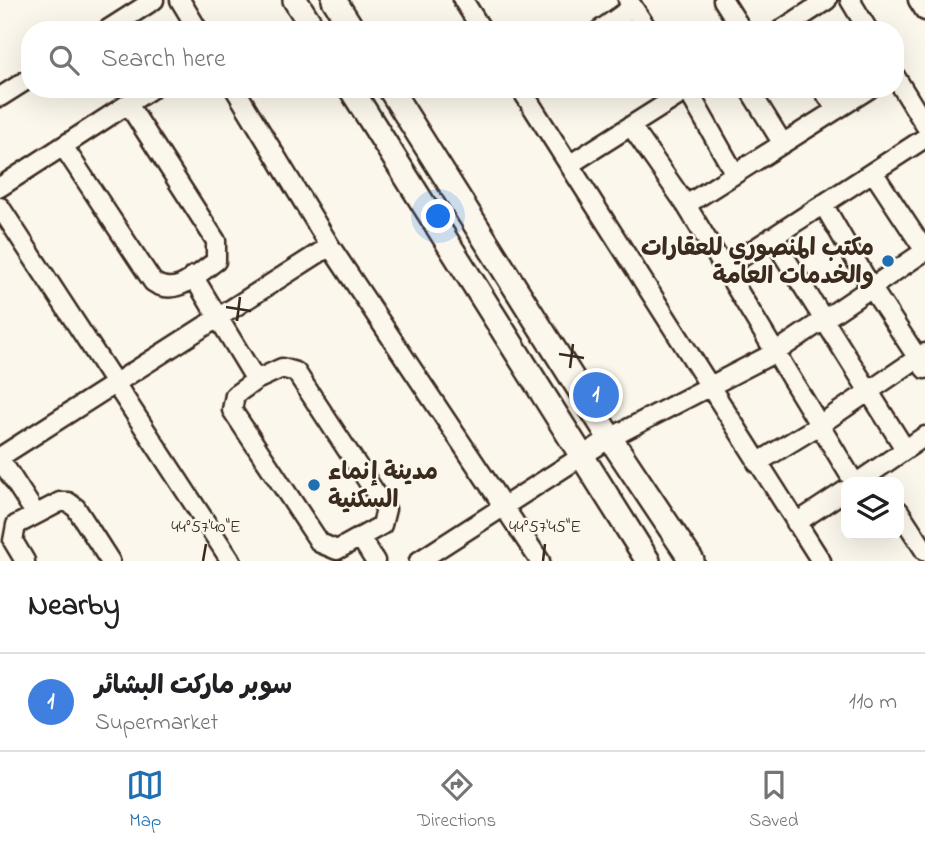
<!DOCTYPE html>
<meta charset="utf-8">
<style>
body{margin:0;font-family:"Indie Flower","Playpen Sans Arabic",sans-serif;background:#f2f2f2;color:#202124}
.controls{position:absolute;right:21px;bottom:21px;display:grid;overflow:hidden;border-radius:14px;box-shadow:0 7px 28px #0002}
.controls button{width:63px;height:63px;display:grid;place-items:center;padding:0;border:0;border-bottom:2px solid #e0e0e0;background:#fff;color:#202124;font:35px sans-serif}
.you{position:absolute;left:439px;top:217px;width:24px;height:24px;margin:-18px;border:5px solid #fff;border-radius:50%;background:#1a73e8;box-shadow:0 0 0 10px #1a73e833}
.badge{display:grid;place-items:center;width:46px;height:46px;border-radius:50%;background:#1f6fb2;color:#fff;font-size:23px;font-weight:700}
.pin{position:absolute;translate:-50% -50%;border:4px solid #fff;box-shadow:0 2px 7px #0006}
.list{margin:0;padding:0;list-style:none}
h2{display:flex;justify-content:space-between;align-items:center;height:91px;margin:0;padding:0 28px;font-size:30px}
h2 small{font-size:23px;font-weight:400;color:#757577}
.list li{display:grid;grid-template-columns:46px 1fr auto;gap:21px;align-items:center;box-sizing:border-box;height:98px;padding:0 28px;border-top:2px solid #e0e0e0}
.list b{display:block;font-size:26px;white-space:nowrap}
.list p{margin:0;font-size:23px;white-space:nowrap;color:#757577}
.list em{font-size:23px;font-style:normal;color:#757577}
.icon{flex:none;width:38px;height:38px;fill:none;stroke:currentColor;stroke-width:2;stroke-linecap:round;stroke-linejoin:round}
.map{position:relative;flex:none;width:925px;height:561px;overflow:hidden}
.search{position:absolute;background:#fff;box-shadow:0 7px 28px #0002;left:21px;right:21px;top:21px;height:77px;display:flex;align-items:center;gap:18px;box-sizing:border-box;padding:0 24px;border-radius:28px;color:#757577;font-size:26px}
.sheet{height:189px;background:#fff}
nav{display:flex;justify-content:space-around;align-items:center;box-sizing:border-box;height:98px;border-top:2px solid #e0e0e0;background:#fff;font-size:19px;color:#757577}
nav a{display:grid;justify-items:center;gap:4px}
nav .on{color:#1f6fb2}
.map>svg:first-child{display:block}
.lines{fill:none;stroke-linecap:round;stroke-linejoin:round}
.minor-casing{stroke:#3b2a1e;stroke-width:23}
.tertiary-casing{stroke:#3b2a1e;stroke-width:28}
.minor{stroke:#fbf7ec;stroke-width:18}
.tertiary{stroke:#fbf7ec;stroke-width:23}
.ticks{fill:none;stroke:#3b2a1e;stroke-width:2.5}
.poi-dot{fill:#1f6fb2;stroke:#fbf7ec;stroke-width:2.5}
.labels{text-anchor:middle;stroke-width:5;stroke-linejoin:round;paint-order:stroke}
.poi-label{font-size:24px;font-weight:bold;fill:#3b2a1e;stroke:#fbf7ec;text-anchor:end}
.ticks-label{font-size:18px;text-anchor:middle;fill:#3b2a1e;stroke:#fbf7ec;stroke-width:5;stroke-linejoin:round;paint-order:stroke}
</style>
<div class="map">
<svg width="925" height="561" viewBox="0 0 925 561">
<rect width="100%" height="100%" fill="#fbf7ec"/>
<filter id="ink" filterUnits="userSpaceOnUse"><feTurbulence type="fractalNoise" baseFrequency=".0143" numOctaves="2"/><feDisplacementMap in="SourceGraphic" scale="14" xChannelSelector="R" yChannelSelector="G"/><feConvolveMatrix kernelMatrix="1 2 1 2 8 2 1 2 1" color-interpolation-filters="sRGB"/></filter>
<g filter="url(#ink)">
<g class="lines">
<defs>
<path id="minor" d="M180,0L198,30
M463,0L482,30
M628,0L648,30
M723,0L742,30
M850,0L868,30
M918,0L925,11
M107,30L154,0
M600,30L633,7
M781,30L827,0
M895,76L925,125
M235,89L330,246L540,561
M521,89L821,561
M687,89L735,174
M749,89L783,144
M823,89L836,110
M0,97L30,78
M631,126L686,205
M63,146L153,282C176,298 196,275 216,261V241L128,104
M569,165L689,89
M873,172L925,251
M0,187L151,89
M823,204L871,287L925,369
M0,207L231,561
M772,237L905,449
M725,268L925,138
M193,276L256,380
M282,368L296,372L386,509L382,525L337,550L320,543L232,410L235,395L256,380Z
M0,457L330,246
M0,459L35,513
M757,463L818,426L925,353
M854,482L686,205L869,89
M858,482L925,436
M899,511L925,551
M796,523L846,490
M360,537L375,561
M25,561L13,541L16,525L60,502H68L76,508L110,561
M419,561L610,438L776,352L925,251"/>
<path id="tertiary" d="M295,0L314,30
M334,0L353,30
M351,89L648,561
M390,89L610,438L692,561"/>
</defs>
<!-- minor casing -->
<use href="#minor" class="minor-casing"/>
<!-- tertiary casing -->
<use href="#tertiary" class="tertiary-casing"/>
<!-- minor -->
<use href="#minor" class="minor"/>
<!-- tertiary -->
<use href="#tertiary" class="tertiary"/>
</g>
</g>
<!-- ticks -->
<path class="ticks" d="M226,307L251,311M237,321L240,297M559,354L584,358M570,368L573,344M203,561L206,544M543,561L545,544"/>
<!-- markers -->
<g class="poi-dot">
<circle cx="888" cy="261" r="7"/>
<circle cx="314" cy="485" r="7"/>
</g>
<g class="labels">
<!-- poi labels -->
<g class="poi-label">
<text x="874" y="255">مكتب المنصوري للعقارات<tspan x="874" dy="28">والخدمات العامة</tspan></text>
<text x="328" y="479" text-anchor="start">مدينة إنماء<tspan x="328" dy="28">السكنية</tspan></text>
</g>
</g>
<g class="ticks-label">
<text x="206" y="532">44°57'40"E</text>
<text x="545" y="532">44°57'45"E</text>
</g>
</svg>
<div class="controls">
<button><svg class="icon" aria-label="layers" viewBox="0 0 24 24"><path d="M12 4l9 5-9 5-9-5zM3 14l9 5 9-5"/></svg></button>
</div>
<div class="you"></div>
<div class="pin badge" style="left:596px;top:395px;background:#3f7fe0">1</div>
<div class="search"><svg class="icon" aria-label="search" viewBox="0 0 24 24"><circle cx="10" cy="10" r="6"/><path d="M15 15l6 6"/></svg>Search here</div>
</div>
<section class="sheet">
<h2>Nearby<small></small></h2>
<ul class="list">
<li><span class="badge" style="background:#3f7fe0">1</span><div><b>سوبر ماركت البشائر</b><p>Supermarket</p></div><em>110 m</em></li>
</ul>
</section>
<nav>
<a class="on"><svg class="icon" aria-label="map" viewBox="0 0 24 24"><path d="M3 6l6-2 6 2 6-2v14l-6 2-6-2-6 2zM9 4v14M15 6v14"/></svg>Map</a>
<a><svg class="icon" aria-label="directions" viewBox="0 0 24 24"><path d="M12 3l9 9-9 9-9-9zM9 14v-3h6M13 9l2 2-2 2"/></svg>Directions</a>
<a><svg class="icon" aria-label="saved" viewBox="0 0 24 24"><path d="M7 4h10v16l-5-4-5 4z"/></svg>Saved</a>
</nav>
